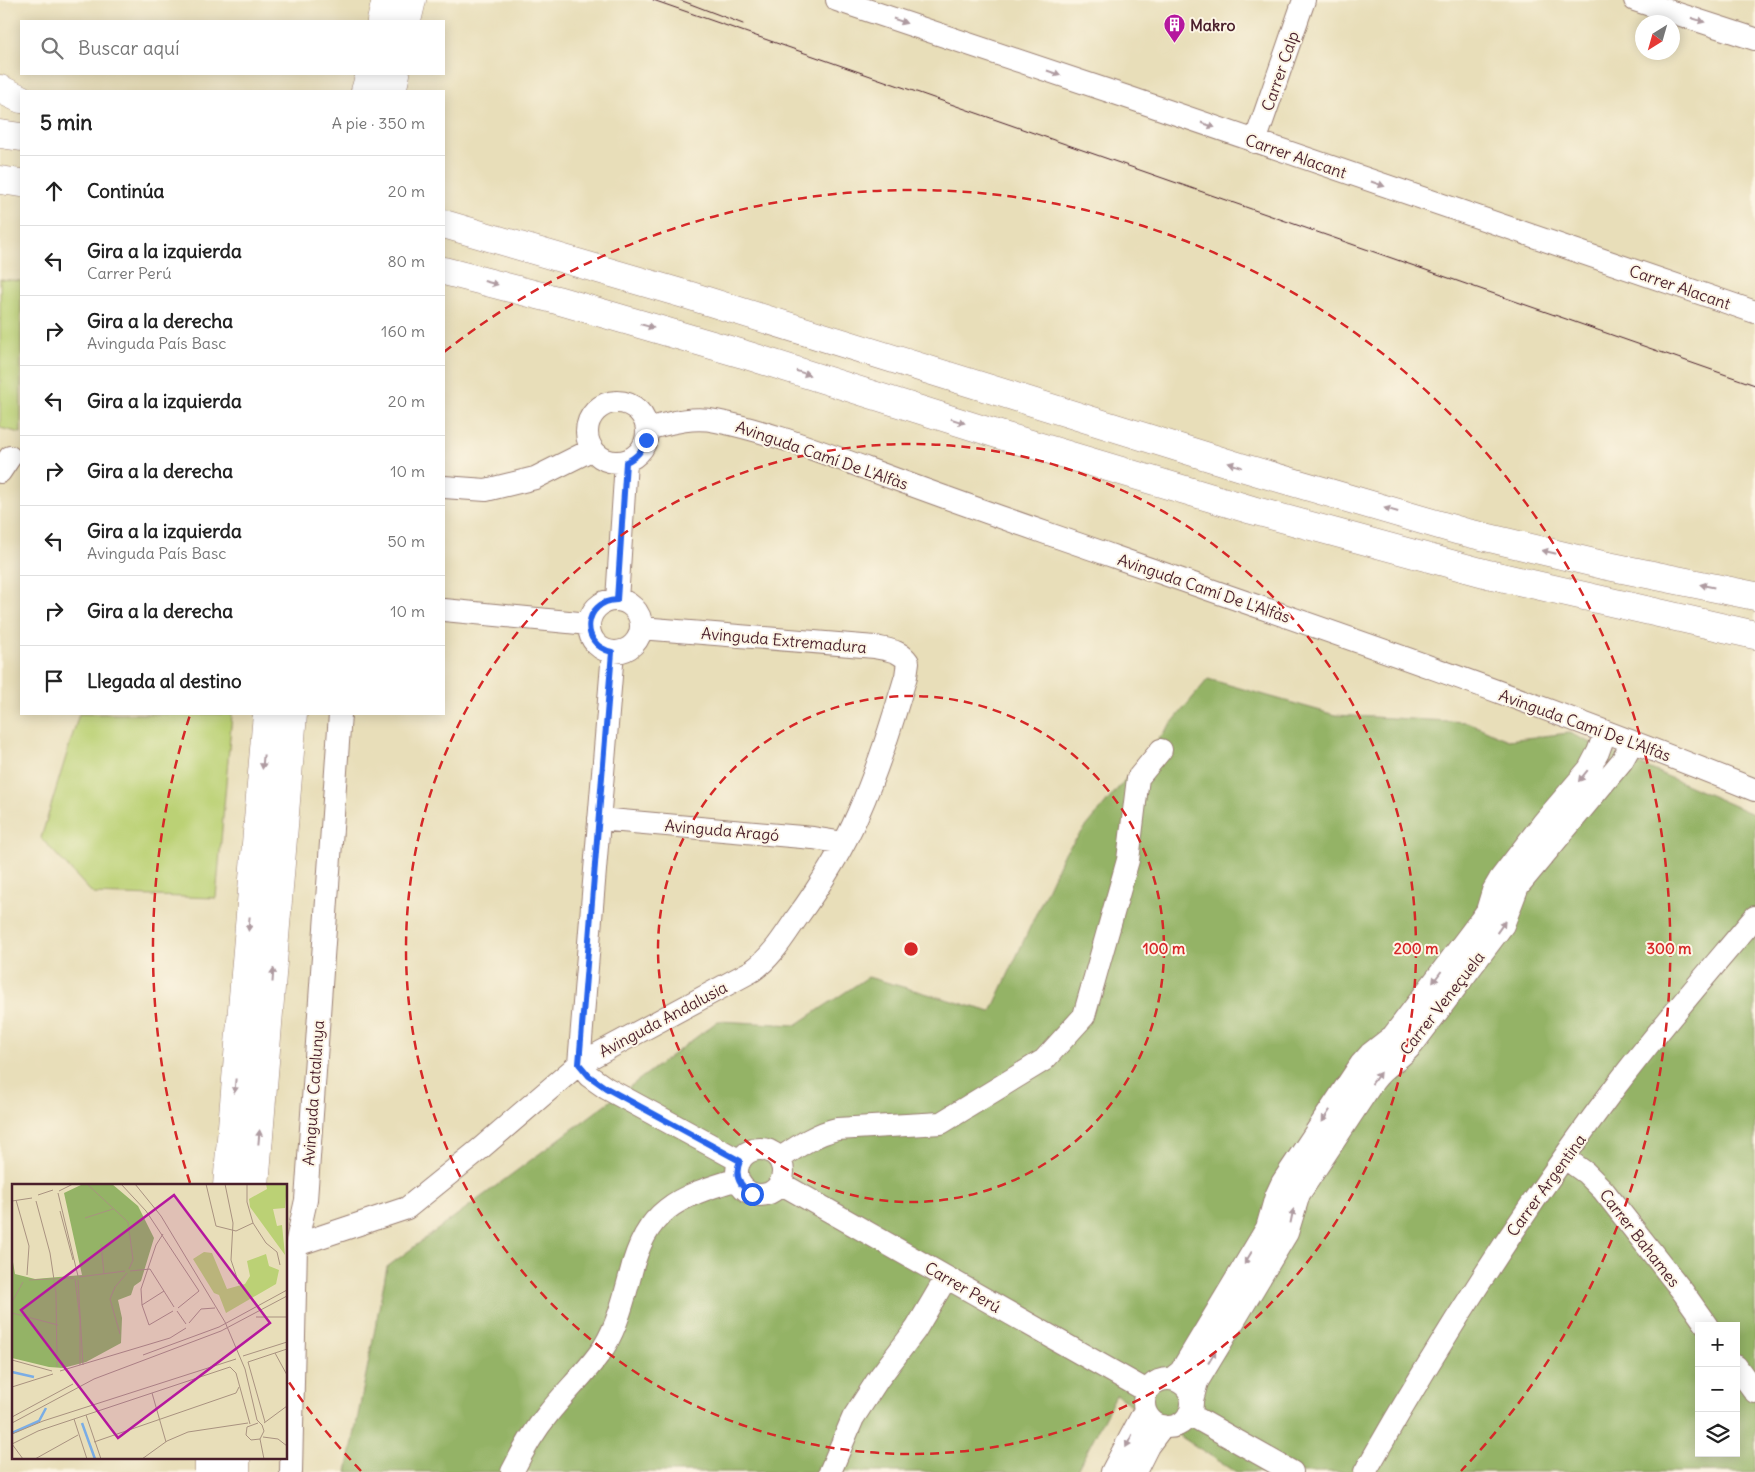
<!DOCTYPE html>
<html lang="es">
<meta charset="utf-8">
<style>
body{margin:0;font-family:Delius,sans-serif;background:#f2f2f2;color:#222}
.controls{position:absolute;right:15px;bottom:15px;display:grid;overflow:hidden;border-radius:0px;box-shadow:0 2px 12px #0003}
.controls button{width:45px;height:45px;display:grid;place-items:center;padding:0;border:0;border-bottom:1px solid #e0e0e0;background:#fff;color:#222;font:25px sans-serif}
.compass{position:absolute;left:1635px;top:15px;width:45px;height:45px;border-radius:50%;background:#fff;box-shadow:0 2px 12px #0003;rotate:217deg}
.stop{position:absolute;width:15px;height:15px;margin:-11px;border:4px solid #2563eb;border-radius:50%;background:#fff}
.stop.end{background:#2563eb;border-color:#fff;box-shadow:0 1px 5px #0008}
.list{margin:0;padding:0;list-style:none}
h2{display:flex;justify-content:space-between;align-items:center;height:65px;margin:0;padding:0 20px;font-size:21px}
h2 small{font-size:16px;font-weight:400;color:#767676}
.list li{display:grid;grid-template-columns:32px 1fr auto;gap:15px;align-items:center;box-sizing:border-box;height:70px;padding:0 20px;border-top:1px solid #e0e0e0}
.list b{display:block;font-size:19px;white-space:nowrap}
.list p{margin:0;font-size:16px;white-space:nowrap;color:#767676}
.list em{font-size:16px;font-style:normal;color:#767676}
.icon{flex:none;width:28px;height:28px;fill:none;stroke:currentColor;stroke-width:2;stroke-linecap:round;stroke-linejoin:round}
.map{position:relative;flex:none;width:1755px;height:1472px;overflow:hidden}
.search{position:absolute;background:#fff;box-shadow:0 2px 12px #0003;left:20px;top:20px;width:425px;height:55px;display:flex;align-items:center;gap:12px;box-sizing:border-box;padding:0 18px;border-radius:0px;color:#767676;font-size:19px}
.panel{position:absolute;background:#fff;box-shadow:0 2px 12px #0003;left:20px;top:90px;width:425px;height:625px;border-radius:0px}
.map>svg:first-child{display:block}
.green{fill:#bbd175;stroke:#827850}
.forest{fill:#94b366;stroke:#6f6948;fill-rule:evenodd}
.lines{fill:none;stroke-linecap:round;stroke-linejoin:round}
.minor-casing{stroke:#997e72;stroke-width:24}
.major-casing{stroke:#997e72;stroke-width:29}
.highway-casing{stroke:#997e72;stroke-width:29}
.minor{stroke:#fff;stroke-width:22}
.major{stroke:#fff;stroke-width:28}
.highway{stroke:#fff;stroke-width:28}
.tram{stroke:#4a1f2b;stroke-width:1}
.oneway{fill:#ae9aa0}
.route{stroke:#2563eb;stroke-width:6}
.ring{fill:none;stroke:#d62828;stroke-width:2.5;stroke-dasharray:9 6}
.labels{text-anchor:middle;stroke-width:4;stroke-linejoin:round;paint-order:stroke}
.poi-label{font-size:16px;font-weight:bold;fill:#4a1f2b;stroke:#fcf5e5;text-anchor:start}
.street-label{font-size:16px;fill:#4a1f2b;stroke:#fcf5e5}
.inset-river{fill:none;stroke:#7aade6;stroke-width:2.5}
.inset-road{fill:none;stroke:#a99280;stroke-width:1}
.view{fill:#b5179e;fill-opacity:0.15;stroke:#b5179e;stroke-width:2.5}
.inset-edge{fill:none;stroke:#4a1f2b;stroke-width:2.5}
.centre{fill:#d62828;stroke:#fcf5e5;stroke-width:2.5}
.ring-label{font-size:15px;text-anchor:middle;font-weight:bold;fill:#d62828;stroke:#fcf5e5;stroke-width:4;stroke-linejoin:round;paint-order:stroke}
</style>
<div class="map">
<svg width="1755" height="1472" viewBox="0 0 1755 1472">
<rect width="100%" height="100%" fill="#fcf5e5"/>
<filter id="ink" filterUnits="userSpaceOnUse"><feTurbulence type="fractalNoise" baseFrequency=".02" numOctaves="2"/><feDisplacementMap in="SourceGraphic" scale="10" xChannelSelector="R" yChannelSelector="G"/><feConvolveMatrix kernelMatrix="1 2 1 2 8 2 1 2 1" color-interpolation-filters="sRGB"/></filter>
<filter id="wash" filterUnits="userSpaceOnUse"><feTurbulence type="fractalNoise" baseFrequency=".0096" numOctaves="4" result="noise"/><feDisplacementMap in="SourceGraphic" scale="20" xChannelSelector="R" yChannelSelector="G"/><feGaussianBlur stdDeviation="1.12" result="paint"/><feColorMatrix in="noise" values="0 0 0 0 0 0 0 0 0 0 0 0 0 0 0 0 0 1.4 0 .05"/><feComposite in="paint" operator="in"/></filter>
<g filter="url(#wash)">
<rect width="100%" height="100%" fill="#e8deb9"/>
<!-- green -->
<path class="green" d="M0,279L21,281V433L0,428Z
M79,714H232L216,898L93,894L41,838Z"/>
<!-- forest -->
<path class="forest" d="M1208,679L1335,715L1467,722L1508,740L1569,733L1755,815V1472H1236L1116,1395L1076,1472H347L387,1267L718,1021L796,1025L868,977L991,1012L1063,855ZM1699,1326H1736V1453H1699Z"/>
</g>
<g filter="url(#ink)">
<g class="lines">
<defs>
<path id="minor" d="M837,0L1127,97L1755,312
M1635,0L1755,39
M1255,142L1304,0
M587 432a30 30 0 1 1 60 0a30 30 0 1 1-60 0Z
M647,429C670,423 692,416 716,421C768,431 818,451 868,469C927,491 986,512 1046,533C1283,615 1522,696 1755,790
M0,472L10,457
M444,487L486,490L535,478L591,450
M589 626a26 26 0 1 1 52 0a26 26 0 1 1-52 0Z
M617,600L626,462
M444,610L589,624
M613,652L579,1064L589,1076L606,1088L740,1161
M599,819L813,838L844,843
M737 1172a23 23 0 1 1 46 0a23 23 0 1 1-46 0Z
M1565,1158L1586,1173L1603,1190L1683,1292L1707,1326
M779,1159C797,1147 815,1134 837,1129L941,1123L1044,1060L1084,1016L1128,860L1138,778L1161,750
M780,1183L1147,1391
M296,1245L407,1208L480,1149L579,1064L752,971C771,958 783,938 796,919C820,886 842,851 858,814C878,769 892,723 906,676L908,662C900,650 888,650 875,647L641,628
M1736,1366L1755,1392
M1171,1379L1181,1371L1267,1228L1276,1196L1282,1183L1361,1064L1370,1054L1393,1036L1480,921L1487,911L1493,891L1500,879L1543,823L1589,769L1598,752L1605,733
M1144 1403a24 24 0 1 1 48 0a24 24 0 1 1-48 0Z
M1192,1400L1197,1382L1287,1233L1299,1194L1373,1082C1384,1066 1401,1059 1413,1044L1503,925L1518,886L1622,761L1632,743
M1189,1414L1292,1472
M291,1472L296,1245L306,1200L340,714
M512,1472C522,1452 534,1431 548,1414C566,1391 588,1371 604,1347C617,1326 624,1299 630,1276C646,1209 677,1197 738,1179
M830,1472L853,1418L879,1378L916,1329L946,1278
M1112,1472L1145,1410
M1135,1472L1148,1446L1163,1426
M1365,1472C1441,1338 1524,1209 1616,1086C1660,1028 1708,973 1755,917"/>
<path id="major" d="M381,21L386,0
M407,21L412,0
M365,91L370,74
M392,91L396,74
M227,1186L267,714
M255,1186L293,714
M209,1472V1458
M236,1472V1458"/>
<path id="highway" d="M0,89L21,99
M0,134L21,137
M0,180L21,183
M444,224L691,296L1241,467L1460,531L1603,565L1755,596
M444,271L557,300L743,354L1000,435L1252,510L1488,574L1755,635"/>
</defs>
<!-- minor casing -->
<use href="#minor" class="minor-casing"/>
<!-- major casing -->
<use href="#major" class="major-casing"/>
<!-- highway casing -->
<use href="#highway" class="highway-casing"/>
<!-- minor -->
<use href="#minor" class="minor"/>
<!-- major -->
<use href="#major" class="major"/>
<!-- highway -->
<use href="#highway" class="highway"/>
<!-- tram -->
<path class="tram" d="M653,0L1755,385
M680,0L743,24"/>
</g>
<!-- one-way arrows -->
<defs><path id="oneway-solid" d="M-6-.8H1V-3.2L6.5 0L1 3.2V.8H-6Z" transform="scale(1.25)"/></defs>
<g class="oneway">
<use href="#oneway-solid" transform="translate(1698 20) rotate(18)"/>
<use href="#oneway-solid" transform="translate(900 21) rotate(19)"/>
<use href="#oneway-solid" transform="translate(1054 73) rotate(19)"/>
<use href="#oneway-solid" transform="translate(1208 125) rotate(19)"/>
<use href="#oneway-solid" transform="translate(1378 184) rotate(19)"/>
<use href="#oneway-solid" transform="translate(491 283) rotate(15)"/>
<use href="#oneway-solid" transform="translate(647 326) rotate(16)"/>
<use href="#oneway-solid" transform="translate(803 373) rotate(17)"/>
<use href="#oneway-solid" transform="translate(958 421) rotate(17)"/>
<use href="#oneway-solid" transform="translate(1235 465) rotate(-163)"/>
<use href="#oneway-solid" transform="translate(1391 510) rotate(-164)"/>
<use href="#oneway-solid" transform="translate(1549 552) rotate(-167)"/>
<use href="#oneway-solid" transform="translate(1707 586) rotate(-168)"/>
<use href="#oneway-solid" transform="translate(263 762) rotate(95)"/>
<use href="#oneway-solid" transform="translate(1583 776) rotate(129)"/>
<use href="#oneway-solid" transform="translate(249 924) rotate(95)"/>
<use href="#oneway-solid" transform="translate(1501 927) rotate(-55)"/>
<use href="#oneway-solid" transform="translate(273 975) rotate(-86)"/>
<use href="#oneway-solid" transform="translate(1437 977) rotate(127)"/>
<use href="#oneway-solid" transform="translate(1376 1078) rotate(-54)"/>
<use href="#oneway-solid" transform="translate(235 1086) rotate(95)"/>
<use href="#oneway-solid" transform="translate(1326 1116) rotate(123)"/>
<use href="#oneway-solid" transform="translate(259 1137) rotate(-85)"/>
<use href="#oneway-solid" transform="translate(1292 1216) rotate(-78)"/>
<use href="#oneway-solid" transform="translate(1248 1258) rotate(121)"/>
<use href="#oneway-solid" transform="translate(1212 1357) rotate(-59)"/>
<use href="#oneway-solid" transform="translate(1129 1441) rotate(117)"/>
</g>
</g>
<g class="lines" filter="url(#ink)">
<!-- route -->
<path class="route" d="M646,440C642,451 637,457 626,462L617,600C583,601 579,645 612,652L579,1064L589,1076L606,1088L740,1161C734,1175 739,1186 752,1194"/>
</g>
<!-- distance rings -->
<g class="ring">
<circle cx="911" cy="949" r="253"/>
<circle cx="911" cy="949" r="505"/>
<path d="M361 1471A758 758 0 0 1 286 1378M190 1183A758 758 0 0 1 190 715M444 352A758 758 0 0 1 1461 1471"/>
</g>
<!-- icons -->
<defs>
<symbol id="building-pin" viewBox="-11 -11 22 30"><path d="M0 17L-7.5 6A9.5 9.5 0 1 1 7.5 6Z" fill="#b5179e" stroke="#fcf5e5"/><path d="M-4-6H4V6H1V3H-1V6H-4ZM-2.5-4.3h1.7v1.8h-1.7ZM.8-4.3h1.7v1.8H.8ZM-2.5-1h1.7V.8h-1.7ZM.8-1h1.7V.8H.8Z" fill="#fff"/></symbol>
</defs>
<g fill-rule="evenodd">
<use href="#building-pin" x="1162" y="12" width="25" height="34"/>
</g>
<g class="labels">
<!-- poi labels -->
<g class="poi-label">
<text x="1190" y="31">Makro</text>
</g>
<!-- street labels -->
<g class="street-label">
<text transform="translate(1280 71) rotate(-71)" y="6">Carrer Calp</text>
<text transform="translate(1296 156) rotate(19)" y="6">Carrer Alacant</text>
<text transform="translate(1680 287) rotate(19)" y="6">Carrer Alacant</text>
<text transform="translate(822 455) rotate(19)" y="6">Avinguda Camí De L'Alfàs</text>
<text transform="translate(1204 588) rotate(19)" y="6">Avinguda Camí De L'Alfàs</text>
<text transform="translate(784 640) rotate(5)" y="6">Avinguda Extremadura</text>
<text transform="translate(1585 725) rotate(20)" y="6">Avinguda Camí De L'Alfàs</text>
<text transform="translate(722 830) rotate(5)" y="6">Avinguda Aragó</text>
<text transform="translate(1442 1003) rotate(-52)" y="6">Carrer Veneçuela</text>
<text transform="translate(663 1019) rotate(-28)" y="6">Avinguda Andalusia</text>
<text transform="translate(313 1093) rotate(-86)" y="6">Avinguda Catalunya</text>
<text transform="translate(1546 1185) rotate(-54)" y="6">Carrer Argentina</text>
<text transform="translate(1640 1238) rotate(52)" y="6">Carrer Bahames</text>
<text transform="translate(963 1287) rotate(30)" y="6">Carrer Perú</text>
</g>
</g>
<!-- overview -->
<g transform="translate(12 1184)">
<rect width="275" height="275" fill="#e8deb9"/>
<path d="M254,0H275L273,24L261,25L265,42L270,41L273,71L238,23L237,15L255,5ZM192,68L200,69L215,105L233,100L238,92L235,77L254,70L257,82L267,86L264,100L214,129L207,111L202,109L181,75Z" fill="#bbd175"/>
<path d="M71,0H100L126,22L142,54L129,97L122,102L119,111L106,116L110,134L109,159L74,178L51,184L37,183L0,174V72L3,90L23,95L70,91L52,9Z" fill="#94b366"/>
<path class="inset-river" d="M0,188L22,193M70,239L83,275M0,249L27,237L34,224"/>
<path class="inset-road" d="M75,0L116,38L121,76L117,85M109,0L134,27L187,107L166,124M123,0L149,32L213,138L233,185L245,236L250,241L252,247L248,255L239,256L234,251L235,243L246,239M194,0L204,42L224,47L241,39M213,0L221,39L219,76L227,100M235,0V18L241,39L254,59L265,68L268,81M47,7L61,0M46,9L66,92M26,11L41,6M4,16L17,62L15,91M0,17L20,14M24,17L38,69L44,109L45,183M48,27L61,76M73,34L101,25M151,50L144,61L129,105L130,121L137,141L161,127M89,60L92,90M118,87L138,85L162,123M67,93L113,87M63,95L68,135V181M17,96L62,94M66,96L71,181M0,118L11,98M130,121L152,107M165,127L174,140M0,129L46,141M244,133H275M177,139L189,125L203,124M108,150L98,115L103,103L115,89M263,169L275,191M131,171L207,143L275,106M231,172L275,158M0,176L40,187M48,187L158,154L174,144M0,203L41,190M140,209L154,258M74,231L89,275M0,233L61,200M62,235L75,275M253,238L236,178L275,165M0,239L82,195L209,147L275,112M252,239L275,222M0,250L31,237L224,175M251,253L266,255L275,262M248,255L252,275M82,258L224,209L227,203M0,260L26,247L218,183L224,189L238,240M0,260L11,275M23,275L66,251M130,275L155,257L176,248L236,239"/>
<path class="view" d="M162,11L258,139L106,254L9,126Z"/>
<rect width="275" height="275" class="inset-edge"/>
</g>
<circle cx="911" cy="949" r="8" class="centre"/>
<g class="ring-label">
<text x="1164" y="954">100 m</text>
<text x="1416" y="954">200 m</text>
<text x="1669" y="954">300 m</text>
</g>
</svg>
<div class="controls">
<button>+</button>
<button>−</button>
<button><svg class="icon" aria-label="layers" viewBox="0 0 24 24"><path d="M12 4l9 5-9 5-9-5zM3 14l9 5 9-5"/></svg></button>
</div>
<svg class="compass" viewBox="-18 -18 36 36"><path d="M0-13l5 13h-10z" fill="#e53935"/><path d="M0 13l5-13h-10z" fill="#767676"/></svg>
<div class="stop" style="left:752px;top:1194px"></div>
<div class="stop end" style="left:646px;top:440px"></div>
<div class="search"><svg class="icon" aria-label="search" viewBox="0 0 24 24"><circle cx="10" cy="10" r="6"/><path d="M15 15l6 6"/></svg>Buscar aquí</div>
<section class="panel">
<h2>5 min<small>A pie · 350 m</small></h2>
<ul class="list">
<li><svg class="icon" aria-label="ahead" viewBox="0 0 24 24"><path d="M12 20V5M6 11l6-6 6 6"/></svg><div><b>Continúa</b></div><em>20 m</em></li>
<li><svg class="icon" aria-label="left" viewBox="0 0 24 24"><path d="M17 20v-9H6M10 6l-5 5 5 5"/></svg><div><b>Gira a la izquierda</b><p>Carrer Perú</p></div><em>80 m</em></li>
<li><svg class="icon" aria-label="right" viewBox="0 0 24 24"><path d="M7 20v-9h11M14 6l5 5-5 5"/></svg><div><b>Gira a la derecha</b><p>Avinguda País Basc</p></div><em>160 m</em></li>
<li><svg class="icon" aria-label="left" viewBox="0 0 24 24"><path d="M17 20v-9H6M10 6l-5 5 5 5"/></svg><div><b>Gira a la izquierda</b></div><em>20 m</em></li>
<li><svg class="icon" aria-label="right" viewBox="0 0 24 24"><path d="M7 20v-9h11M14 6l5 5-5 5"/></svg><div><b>Gira a la derecha</b></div><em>10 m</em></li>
<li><svg class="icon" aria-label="left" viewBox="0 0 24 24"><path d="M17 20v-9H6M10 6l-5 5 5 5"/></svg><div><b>Gira a la izquierda</b><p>Avinguda País Basc</p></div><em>50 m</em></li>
<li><svg class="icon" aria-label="right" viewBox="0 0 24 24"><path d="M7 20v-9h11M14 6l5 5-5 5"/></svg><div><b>Gira a la derecha</b></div><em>10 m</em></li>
<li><svg class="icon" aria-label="arrive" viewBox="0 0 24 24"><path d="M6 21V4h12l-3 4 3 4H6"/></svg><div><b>Llegada al destino</b></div></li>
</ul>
</section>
</div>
